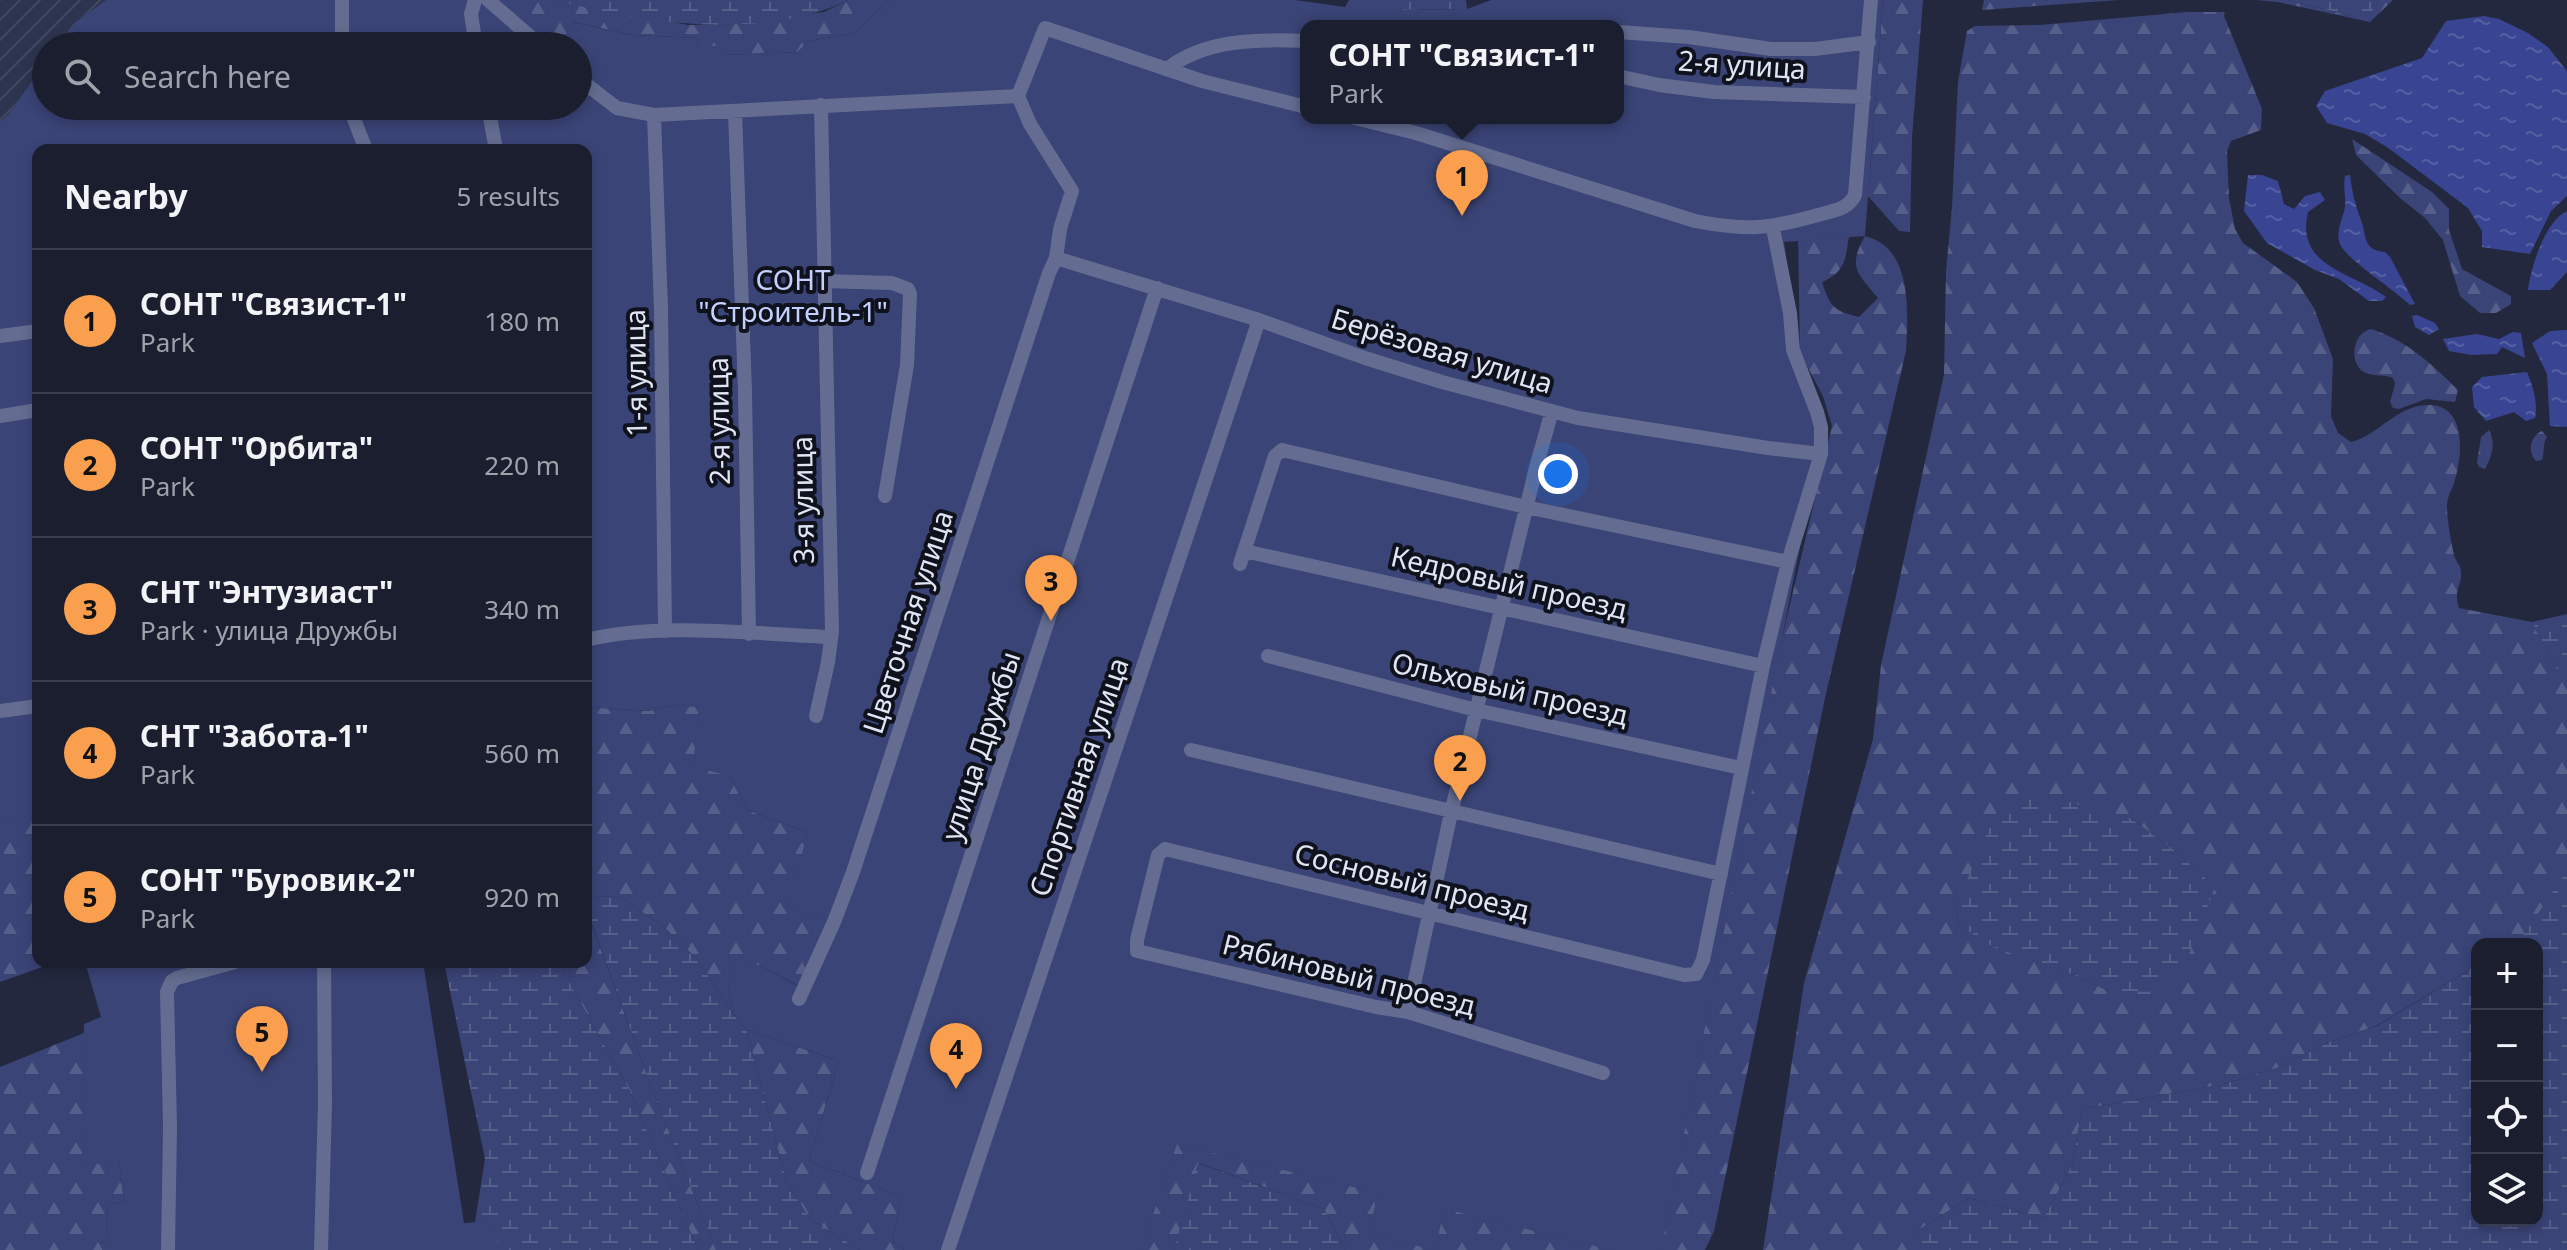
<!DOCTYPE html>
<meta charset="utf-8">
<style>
body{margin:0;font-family:"Noto Sans",sans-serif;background:#232737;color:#f1f3f6}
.controls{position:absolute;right:24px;bottom:24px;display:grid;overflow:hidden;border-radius:16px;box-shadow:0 4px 12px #0003}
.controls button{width:72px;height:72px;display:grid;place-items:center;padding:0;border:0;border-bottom:2px solid #383c4b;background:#1a1e2f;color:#f1f3f6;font:40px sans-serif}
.you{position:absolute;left:1558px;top:474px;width:28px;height:28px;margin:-20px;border:6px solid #fff;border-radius:50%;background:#1a73e8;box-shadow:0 0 0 12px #1a73e833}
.badge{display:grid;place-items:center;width:52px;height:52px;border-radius:50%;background:#f99f4d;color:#111;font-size:26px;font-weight:700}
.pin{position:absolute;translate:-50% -66px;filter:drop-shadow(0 2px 4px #0008)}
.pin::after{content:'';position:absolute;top:42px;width:28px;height:24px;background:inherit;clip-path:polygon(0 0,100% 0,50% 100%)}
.popup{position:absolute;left:1300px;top:20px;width:324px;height:104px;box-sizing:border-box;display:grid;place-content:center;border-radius:16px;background:#1a1e2f;filter:drop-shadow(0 2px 6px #0005);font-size:26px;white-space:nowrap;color:#9fa2aa}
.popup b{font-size:30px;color:#f1f3f6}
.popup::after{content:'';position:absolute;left:50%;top:100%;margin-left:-16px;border:16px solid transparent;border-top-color:#1a1e2f}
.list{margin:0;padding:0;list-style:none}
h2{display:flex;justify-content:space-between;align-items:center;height:104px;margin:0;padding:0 32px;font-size:34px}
h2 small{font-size:26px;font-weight:400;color:#9fa2aa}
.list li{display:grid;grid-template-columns:52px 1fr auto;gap:24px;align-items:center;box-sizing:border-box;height:144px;padding:0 32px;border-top:2px solid #383c4b}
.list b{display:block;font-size:30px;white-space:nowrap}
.list p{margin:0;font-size:26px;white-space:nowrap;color:#9fa2aa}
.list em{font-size:26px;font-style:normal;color:#9fa2aa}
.icon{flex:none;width:44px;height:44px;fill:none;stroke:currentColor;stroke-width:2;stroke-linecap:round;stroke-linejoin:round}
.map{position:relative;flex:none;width:2567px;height:1250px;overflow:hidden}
.search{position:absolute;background:#1a1e2f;box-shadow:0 4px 12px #0003;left:32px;top:32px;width:560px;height:88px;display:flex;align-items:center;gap:20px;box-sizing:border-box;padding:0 28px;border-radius:44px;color:#9fa2aa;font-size:30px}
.panel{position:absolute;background:#1a1e2f;box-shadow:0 4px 12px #0003;left:32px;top:144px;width:560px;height:824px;border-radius:16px}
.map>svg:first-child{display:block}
.industrial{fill:url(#industrial-furrows)}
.forest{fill:url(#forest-firs);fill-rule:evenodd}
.wetland{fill:url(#wetland-marsh)}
.garden{fill:#3a4476;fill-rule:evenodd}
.water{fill:url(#water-ripples)}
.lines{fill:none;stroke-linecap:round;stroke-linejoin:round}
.minor{stroke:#646d91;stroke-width:14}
.labels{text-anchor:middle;stroke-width:8;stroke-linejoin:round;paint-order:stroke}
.street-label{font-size:28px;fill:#e0e5f4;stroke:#0f121c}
.park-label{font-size:28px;fill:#c4d0fd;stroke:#0f121c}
</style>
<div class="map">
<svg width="2567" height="1250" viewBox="0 0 2567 1250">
<defs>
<pattern id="industrial-furrows" width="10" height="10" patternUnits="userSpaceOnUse" patternTransform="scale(2)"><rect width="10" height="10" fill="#2d344f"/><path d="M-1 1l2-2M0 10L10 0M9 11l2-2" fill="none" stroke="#414860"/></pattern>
<pattern id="forest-firs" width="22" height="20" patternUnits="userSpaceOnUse" patternTransform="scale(2)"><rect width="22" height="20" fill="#3a4476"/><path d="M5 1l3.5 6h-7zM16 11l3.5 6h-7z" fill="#565f8a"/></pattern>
<pattern id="wetland-marsh" width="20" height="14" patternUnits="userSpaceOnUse" patternTransform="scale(2)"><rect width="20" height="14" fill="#3a4476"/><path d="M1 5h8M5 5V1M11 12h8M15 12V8" fill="none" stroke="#565f8a"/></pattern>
<pattern id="water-ripples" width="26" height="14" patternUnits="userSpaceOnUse" patternTransform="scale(2)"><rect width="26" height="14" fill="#394592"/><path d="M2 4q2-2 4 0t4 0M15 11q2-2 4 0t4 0" fill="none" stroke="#5560a2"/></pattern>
</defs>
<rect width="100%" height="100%" fill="#23283f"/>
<!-- industrial -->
<path class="industrial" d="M0,0H106L73,24L57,46H46V61L8,115L0,121Z"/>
<!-- forest -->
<path class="forest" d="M498,0H558L688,25L736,24L776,19L824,12L848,0H889L855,33L809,41L798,52L723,55L721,46H698L697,38L633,35L573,22L563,46H548Z
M1883,0H1923L1912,137L1910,232L1899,231L1868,196Z
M1984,0H2119L1982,10Z
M2256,0H2288L2356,17L2375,8L2378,0H2393L2370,22L2278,2Z
M2187,12H2225L2224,16L2262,109L2261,130L2231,141L2227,151L2229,198L2235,229L2243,243L2297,282L2314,308L2333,359L2331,416L2338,433L2351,442C2379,435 2396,406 2427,405C2467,403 2463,456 2454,483C2451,492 2447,497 2447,506C2447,519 2451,542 2454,555C2455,560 2461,566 2461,572C2462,587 2453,588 2459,608L2532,622L2557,670H2567V892L2524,934L2509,944H2477V965L2376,1026L2329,1042L2277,1068L2220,1085L2082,1109L2072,1165L2044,1218L1969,1198L1914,1233V1250H1763L1804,983L1873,739L1881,665L1944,374L1946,271L1952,207L1958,82L1967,31L1975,26L2040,25ZM2130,818L2174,850L2214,887L2109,991L2074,975L1993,946L1959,925L1956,906L1969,879Z
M2352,139L2432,192L2449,209V230L2462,269L2511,296V304L2496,313H2480L2460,296L2443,240L2425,218L2400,198L2356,155Z
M1850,231C1845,256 1848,271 1822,282C1830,307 1834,311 1859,317L1878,298C1858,273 1847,268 1865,236C1913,248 1908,312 1906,351L1825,698L1714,1231L1705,1250H1346L1324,1209L1199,1163L1174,1250H957L1750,774L1832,426L1823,396L1800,353L1798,235Z
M2371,329C2406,340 2432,364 2458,390L2455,402L2426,399L2399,409L2393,408L2390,402L2395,384L2393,378C2384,374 2370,377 2362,371C2349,360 2353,333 2371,329Z
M2489,430C2496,444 2492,456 2485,469L2479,467L2477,462L2481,437Z
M2542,431L2547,437C2542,444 2545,452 2542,460L2536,461C2527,452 2530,436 2542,431Z
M675,705L700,707L729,776L748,810L808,833L828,920L799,986L758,965L728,985L733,1014L697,959L666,929L621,897L592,896L586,908V707L648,711Z
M38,797V962H56L0,982V801Z
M586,909L652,1089L716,1250H698L631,1093L558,962H586Z
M141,1010L119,1161L124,1201L108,1205L107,1239L102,1243V1250H0V1067Z
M746,1029L839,1061L809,1161L902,1197L892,1241L904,1250H860L810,1219L787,1183Z"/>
<!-- wetland -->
<path class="wetland" d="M558,0H848C769,40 641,25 558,0Z
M1391,0H1466L1467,9L1391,10Z
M2288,0H2378L2375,8L2366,17H2356Z
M2567,614V670H2557L2532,622Z
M2030,792L2130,818L2174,850L2215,887L2188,957L2160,992L2109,991L2074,975L1993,947L1959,925L1956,906L1990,826Z
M2567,871V1250H1914V1233L1969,1198L2044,1218L2072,1165L2082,1109L2220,1085L2277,1068L2329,1042L2377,1026L2477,965V1220H2537V944H2509L2524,934Z
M592,896L621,897L666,929L697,959L733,1014L746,1029L787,1183L810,1219L860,1250H716L652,1089L586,908Z
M444,962H558L631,1093L698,1250H478L475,1222L485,1159Z
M1198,1163L1324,1209L1346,1250H1174Z"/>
<!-- garden -->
<path class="garden" d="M106,0H498L548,46H57L73,24Z
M889,0H1295L1345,7L1349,0H1391V10L1467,9L1491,0H1883L1865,236L1784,242L1800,352L1808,369L1818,456L1661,1250H1611L1445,1209L1434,1250L1368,1234L1378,1193L1177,1144L1141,1250H904L892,1241L902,1197L809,1161L839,1061L746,1029L733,1014L728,985L736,958L758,965L798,986L827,921L786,907L808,833L748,810L729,776L693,766L699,707L675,705L648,711L586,707V150H38V815L0,821V121L8,115L46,61V106H578V46H563L572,22L633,35L697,38L698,46H722L723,55L797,52L809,41L855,33ZM1306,26H1618V118H1306Z
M85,962H423L464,1223L492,1221L499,1250H102V1243L107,1239L108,1205L124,1201L119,1162L82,1165L84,1024L101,1017Z"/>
<!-- water -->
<path class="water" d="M2484,16L2499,19L2528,33L2548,47L2567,71V196L2551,211L2530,254L2482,247V231L2468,208L2387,147L2365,134L2327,123L2316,106L2325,91L2422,58L2446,21Z
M2248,175H2262L2278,181L2284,204L2294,209L2305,196L2320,192L2325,200L2308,212C2295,267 2352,272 2386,297L2382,301H2369L2339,279L2315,270L2267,243L2244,211Z
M2350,175C2352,192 2355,204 2361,220C2367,236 2362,250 2385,252L2390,257L2415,304L2410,305C2395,290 2345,258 2340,244C2335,231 2343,219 2345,207C2346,197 2343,186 2345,176Z
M2567,211V272L2550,290H2528C2531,267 2545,221 2567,211Z
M2417,315L2435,323L2439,329L2429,335L2415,327L2412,316Z
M2567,330V427L2550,426L2547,374L2532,343L2550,331Z
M2513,332L2521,333L2525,358L2502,347L2497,354L2472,355L2449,351L2443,339L2477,334L2499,339Z
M2527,372C2533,387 2538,401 2535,418L2526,421L2514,412L2486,421L2474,407L2472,387L2482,377Z"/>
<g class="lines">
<!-- minor -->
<path class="minor" d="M342,0V46
M475,0L471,14L476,46
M488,0L541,46
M1618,32L1689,37L1771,49H1815L1869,42
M1167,69C1205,39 1259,39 1306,41
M1618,76L1659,85L1714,92L1864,97
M578,78L617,108L654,115L1018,96L1045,28L1202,81L1306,107
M349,106L366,150
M488,106L496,150
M735,112L745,391L749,634
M654,115L661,309L665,631
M1355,118L1416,133L1695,221C1747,231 1768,229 1818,215C1832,211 1848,210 1855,195L1871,0
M1056,258L1259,320L1365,358L1442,382L1578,418L1768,448L1821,454
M824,281L892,283L908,289L910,294L907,365L885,496
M0,336L38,331
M0,416L38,410
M1244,551L1763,666
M1240,564L1275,456L1282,450L1526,507L1788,562
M586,640C660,622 754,634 831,637
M1268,656L1476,710L1741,768
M0,711L38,706
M816,716L828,662L832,631L821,105
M1191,750L1721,874
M799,999L834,922L853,872L1049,273L1056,258L1060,229L1072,191L1030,124L1018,96
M1408,1012L1451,813L1537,464L1552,411
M1603,1073L1408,1012L1376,1007L1137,951V940L1158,855L1165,849L1684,975L1696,974L1703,960L1763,666L1788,562L1821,454V427L1817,412L1793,350L1790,313L1773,228
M867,1173L1157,288
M168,1250L170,1127L167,992L172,981L177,978L235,962
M321,1250L325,1103L324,962
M948,1250L1259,320"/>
</g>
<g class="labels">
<!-- street labels -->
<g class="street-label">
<text transform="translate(1742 65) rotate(4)" y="10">2-я улица</text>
<text transform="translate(1442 351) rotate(17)" y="10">Берёзовая улица</text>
<text transform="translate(636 373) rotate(-91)" y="10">1-я улица</text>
<text transform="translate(719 421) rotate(-91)" y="10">2-я улица</text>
<text transform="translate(803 500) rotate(-91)" y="10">3-я улица</text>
<text transform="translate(1509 583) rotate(13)" y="10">Кедровый проезд</text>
<text transform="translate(908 622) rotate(-72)" y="10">Цветочная улица</text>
<text transform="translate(1510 689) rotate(13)" y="10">Ольховый проезд</text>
<text transform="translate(981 746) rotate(-72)" y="10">улица Дружбы</text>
<text transform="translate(1079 777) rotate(-71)" y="10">Спортивная улица</text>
<text transform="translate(1412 882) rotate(14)" y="10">Сосновый проезд</text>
<text transform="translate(1349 975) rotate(14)" y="10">Рябиновый проезд</text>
</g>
<!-- park labels -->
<g class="park-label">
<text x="793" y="290">СОНТ<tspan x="793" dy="32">"Строитель-1"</tspan></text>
</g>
</g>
</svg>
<div class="controls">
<button>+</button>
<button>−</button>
<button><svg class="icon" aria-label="locate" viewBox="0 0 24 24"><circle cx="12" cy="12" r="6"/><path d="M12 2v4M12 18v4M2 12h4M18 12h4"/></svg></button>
<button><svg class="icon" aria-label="layers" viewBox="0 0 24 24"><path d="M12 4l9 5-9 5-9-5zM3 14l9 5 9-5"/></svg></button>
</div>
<div class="you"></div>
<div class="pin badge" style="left:1462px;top:216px">1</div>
<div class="popup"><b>СОНТ &quot;Связист-1&quot;</b>Park</div>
<div class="pin badge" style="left:1460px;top:801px">2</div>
<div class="pin badge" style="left:1051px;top:621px">3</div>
<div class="pin badge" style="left:956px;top:1089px">4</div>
<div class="pin badge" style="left:262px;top:1072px">5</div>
<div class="search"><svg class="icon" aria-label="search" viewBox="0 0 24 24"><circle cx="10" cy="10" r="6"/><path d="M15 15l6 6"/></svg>Search here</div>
<section class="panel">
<h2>Nearby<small>5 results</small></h2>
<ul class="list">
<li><span class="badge">1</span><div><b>СОНТ &quot;Связист-1&quot;</b><p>Park</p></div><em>180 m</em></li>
<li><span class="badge">2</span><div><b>СОНТ &quot;Орбита&quot;</b><p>Park</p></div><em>220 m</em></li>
<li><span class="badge">3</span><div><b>СНТ &quot;Энтузиаст&quot;</b><p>Park · улица Дружбы</p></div><em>340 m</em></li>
<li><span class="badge">4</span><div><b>СНТ &quot;Забота-1&quot;</b><p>Park</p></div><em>560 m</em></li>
<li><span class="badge">5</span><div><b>СОНТ &quot;Буровик-2&quot;</b><p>Park</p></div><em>920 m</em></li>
</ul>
</section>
</div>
